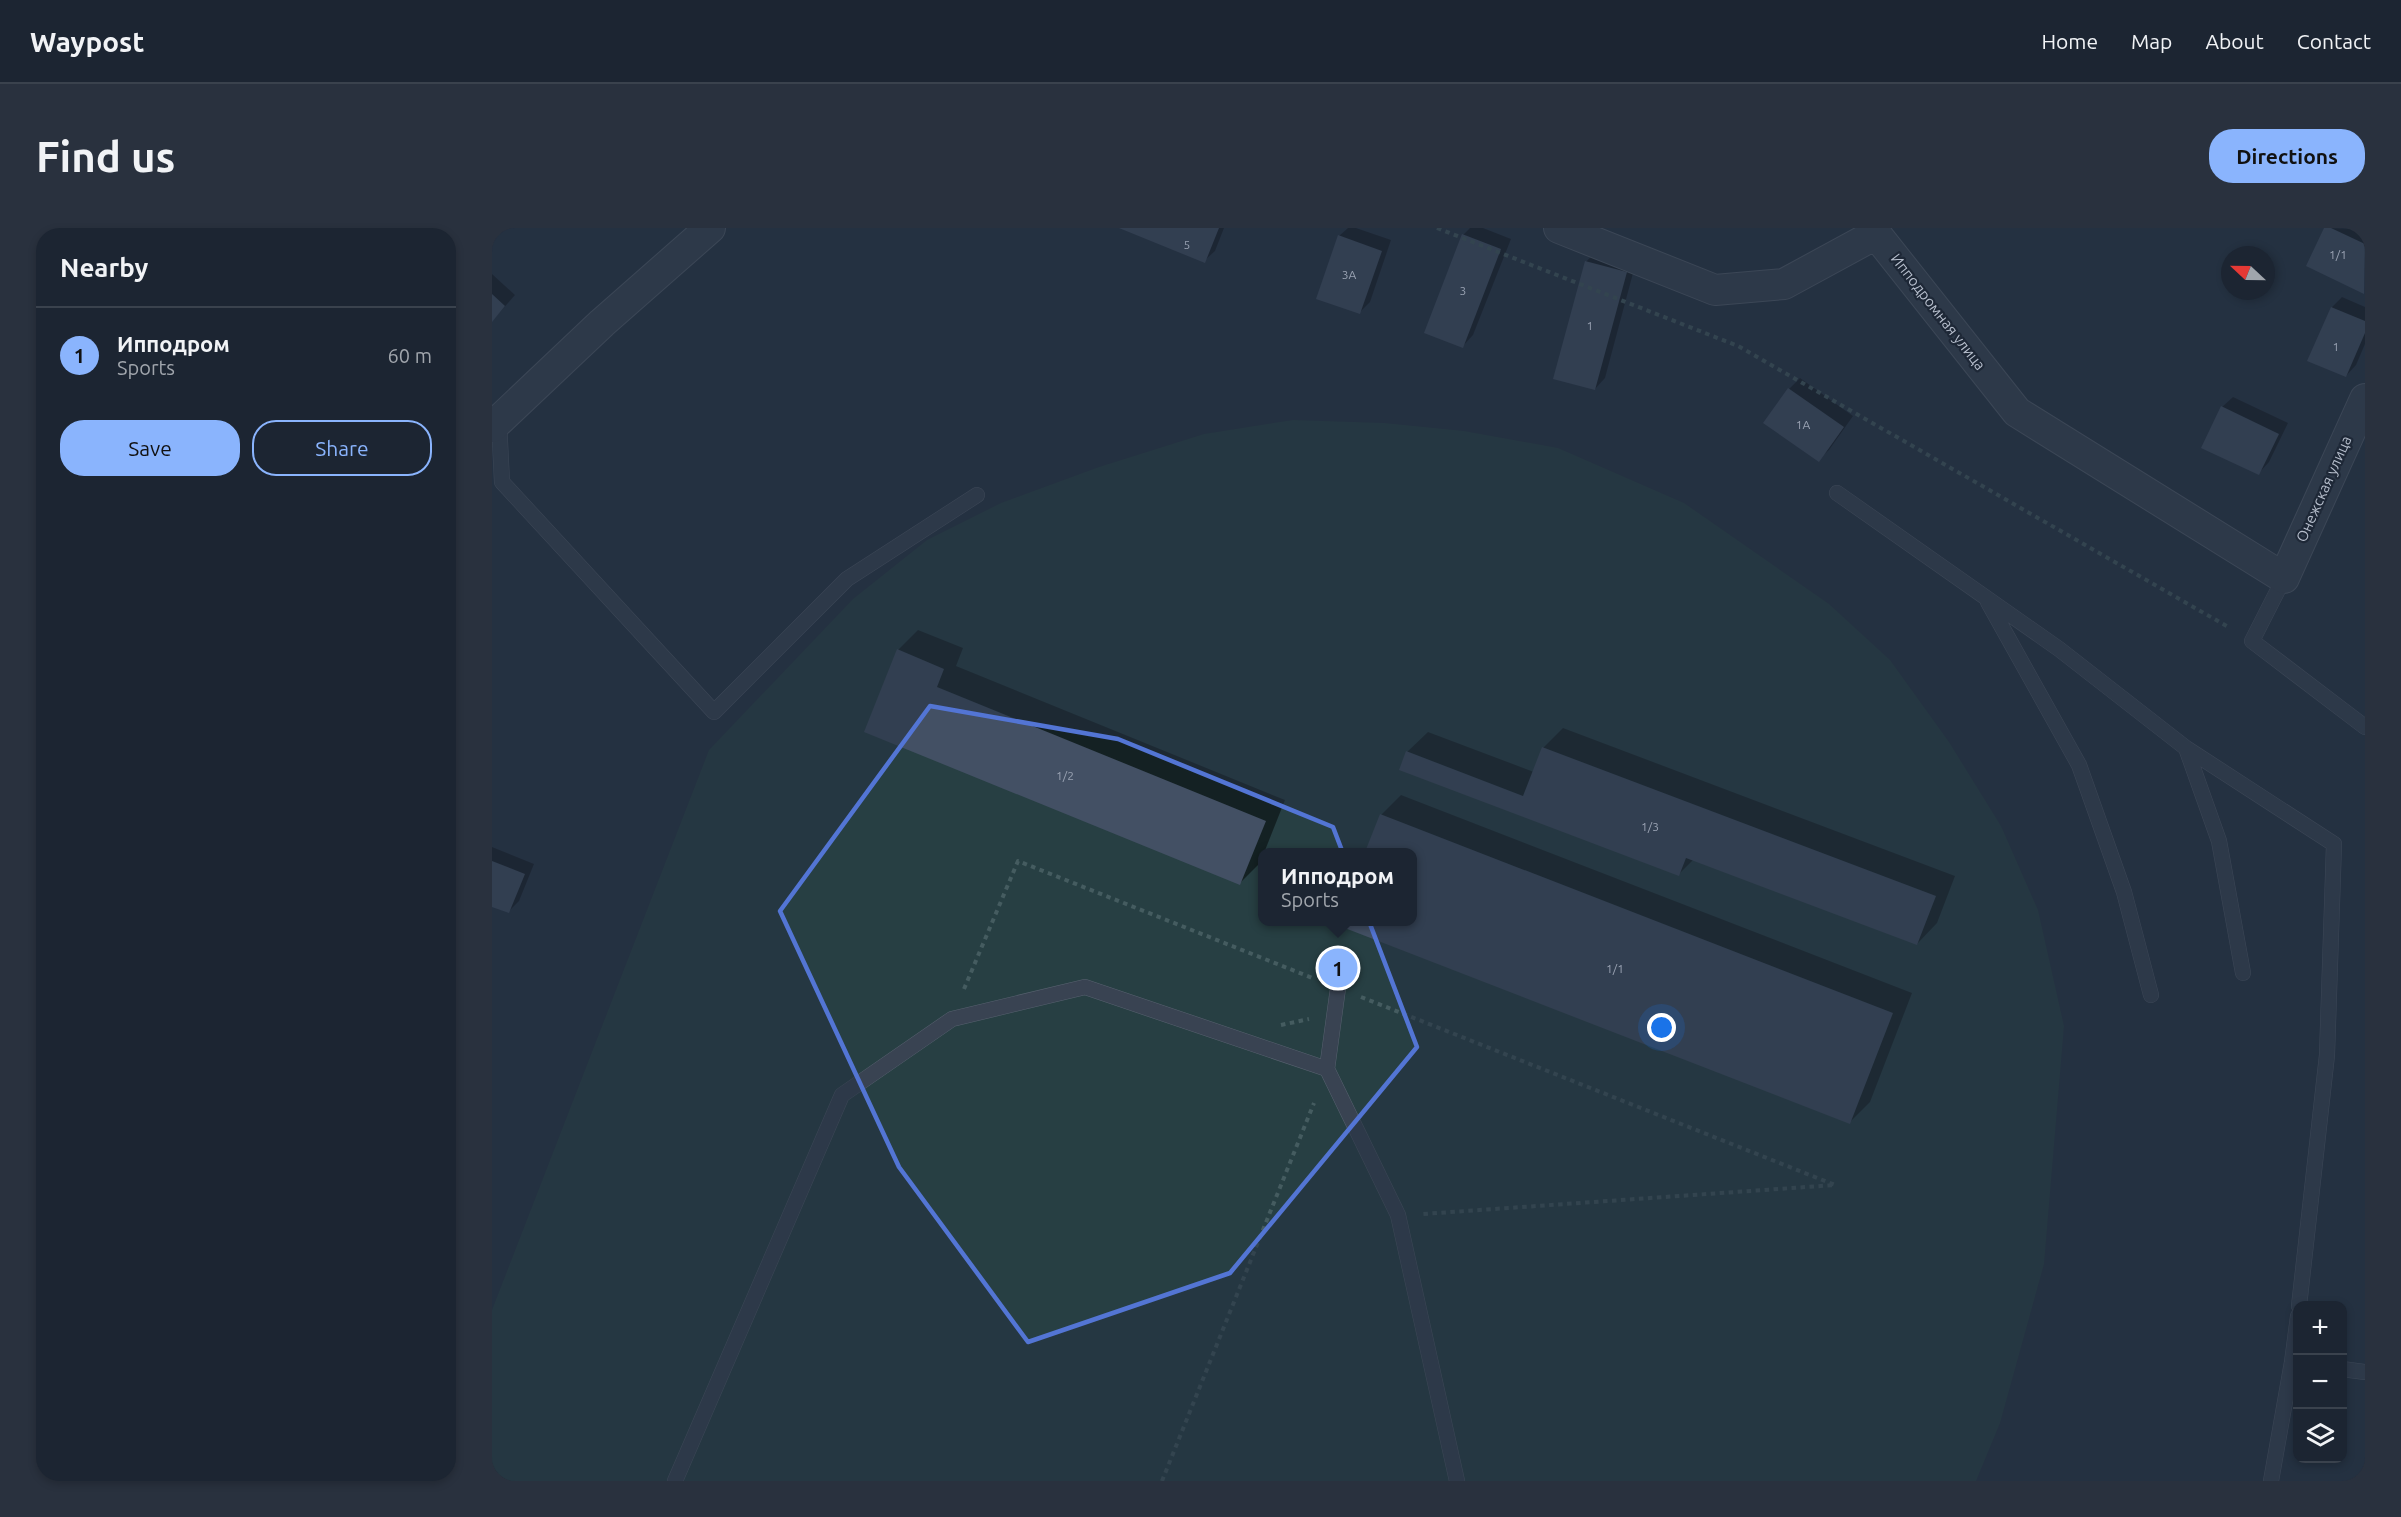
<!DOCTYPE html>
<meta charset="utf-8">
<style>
body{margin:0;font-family:Ubuntu,sans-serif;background:#29313e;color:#f1f3f6}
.controls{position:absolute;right:18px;bottom:18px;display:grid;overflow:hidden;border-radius:12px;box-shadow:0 3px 9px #0003}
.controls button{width:54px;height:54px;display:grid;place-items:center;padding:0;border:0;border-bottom:2px solid #3a424d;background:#1c2532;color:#f1f3f6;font:30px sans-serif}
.compass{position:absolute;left:1729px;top:18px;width:54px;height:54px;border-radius:50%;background:#1c2532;box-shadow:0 3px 9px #0003;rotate:292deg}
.you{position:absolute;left:1170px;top:800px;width:21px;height:21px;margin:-15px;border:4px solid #fff;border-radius:50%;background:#1a73e8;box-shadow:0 0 0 9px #1a73e833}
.badge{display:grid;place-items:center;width:39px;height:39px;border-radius:50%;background:#8ab4fd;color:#111;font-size:20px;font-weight:700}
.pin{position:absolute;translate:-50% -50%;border:3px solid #fff;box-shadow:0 2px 6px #0006}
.popup{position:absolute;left:766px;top:620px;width:159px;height:78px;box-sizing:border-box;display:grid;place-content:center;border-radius:12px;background:#1c2532;filter:drop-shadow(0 2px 4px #0005);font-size:20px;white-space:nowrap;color:#a0a5ac}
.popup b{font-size:22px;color:#f1f3f6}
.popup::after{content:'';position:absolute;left:50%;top:100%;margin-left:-12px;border:12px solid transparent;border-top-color:#1c2532}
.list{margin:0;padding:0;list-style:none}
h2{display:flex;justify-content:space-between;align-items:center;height:78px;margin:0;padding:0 24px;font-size:26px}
h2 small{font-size:20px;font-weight:400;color:#a0a5ac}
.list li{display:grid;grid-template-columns:39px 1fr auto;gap:18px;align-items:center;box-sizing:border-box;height:96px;padding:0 24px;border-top:2px solid #3a424d}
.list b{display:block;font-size:22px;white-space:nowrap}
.list p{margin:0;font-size:20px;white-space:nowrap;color:#a0a5ac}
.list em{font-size:20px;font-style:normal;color:#a0a5ac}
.actions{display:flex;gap:12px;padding:18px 24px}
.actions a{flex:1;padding:14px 0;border:2px solid #8ab4fd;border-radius:24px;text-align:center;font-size:21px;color:#8ab4fd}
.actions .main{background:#8ab4fd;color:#111}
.icon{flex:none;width:33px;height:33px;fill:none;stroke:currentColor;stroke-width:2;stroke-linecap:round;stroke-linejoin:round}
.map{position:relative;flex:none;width:1873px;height:1253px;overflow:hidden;border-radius:24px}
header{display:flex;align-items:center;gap:36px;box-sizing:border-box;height:84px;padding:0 30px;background:#1c2532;border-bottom:2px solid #3a424d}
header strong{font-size:28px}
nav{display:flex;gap:33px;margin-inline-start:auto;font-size:21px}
.intro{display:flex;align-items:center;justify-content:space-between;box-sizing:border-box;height:144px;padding:0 36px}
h1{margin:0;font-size:42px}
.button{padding:15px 27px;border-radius:24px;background:#8ab4fd;color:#111;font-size:21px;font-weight:700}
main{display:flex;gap:36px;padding:0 36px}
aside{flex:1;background:#1c2532;border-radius:24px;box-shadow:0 3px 9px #0003}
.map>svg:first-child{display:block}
.green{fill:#273f43;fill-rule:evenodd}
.shadow{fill:#0007}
.building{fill:#435064}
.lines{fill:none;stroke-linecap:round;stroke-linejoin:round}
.lane-casing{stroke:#57616f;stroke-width:16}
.street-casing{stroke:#57616f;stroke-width:32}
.path{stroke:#455c60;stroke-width:4;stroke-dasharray:4.5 4.5;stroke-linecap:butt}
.lane{stroke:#394352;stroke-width:15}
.street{stroke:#394352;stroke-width:30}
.marked{fill:none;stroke:#5375d4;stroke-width:4.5;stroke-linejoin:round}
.labels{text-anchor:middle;stroke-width:4.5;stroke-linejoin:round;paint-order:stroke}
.number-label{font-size:12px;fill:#99a2b2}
.street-label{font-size:15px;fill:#b6becc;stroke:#1e2837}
</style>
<header>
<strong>Waypost</strong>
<nav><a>Home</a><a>Map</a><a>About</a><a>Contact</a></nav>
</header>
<div class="intro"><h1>Find us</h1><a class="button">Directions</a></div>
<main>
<aside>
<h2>Nearby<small></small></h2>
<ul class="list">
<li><span class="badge">1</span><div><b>Ипподром</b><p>Sports</p></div><em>60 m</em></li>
</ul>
<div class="actions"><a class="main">Save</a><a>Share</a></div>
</aside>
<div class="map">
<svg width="1873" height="1253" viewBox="0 0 1873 1253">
<rect width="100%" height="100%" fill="#253142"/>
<!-- green -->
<path class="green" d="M801,192L892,195L972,203L1066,220L1192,275L1337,376L1398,432L1457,514L1509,598L1546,682L1572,798L1552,1036L1508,1195L1484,1253H0V1082L217,522L361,371L435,312L509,275L607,239L712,206ZM771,624H921V694H771Z"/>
<!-- shadow -->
<path class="shadow" d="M631,0H732L723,23L712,33Z
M856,0H864L899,12L878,74L867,85L847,8Z
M978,0H991L1019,11L981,107L971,118V7Z
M1834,0L1873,1L1872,64Z
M1104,23L1144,34L1113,150L1103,161L1094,34Z
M0,46L23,67L0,93Z
M1850,69L1873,79V116L1864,137L1854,148L1840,79Z
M1308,150L1361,188L1337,222L1326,232L1273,194L1297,161Z
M1741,169L1796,195L1777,234L1767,245L1730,179Z
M426,402L471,420L464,438L793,572L768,635L748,655L374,503L406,422Z
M1071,500L1463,648L1445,695L1425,716L1202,631L1187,646L915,524L936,504L1042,544L1051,520Z
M909,567L1420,765L1378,874L1358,894L847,696L848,694H921V624H874L889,587Z
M0,619L42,636L27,673L16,684L0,677Z"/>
<!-- building -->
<path class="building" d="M627,0H727L713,35Z
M1832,0H1839L1873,16L1872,66L1814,38Z
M970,6L1009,21L971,120L932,105Z
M846,7L890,23L868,86L824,71Z
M1093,33L1135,44L1103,162L1061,151Z
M0,66L13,78L0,94Z
M1839,79L1873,93V105L1854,149L1815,133Z
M1296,160L1352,199L1327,234L1271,195Z
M1729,178L1787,206L1767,247L1709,220Z
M405,421L452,441L445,459L774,593L748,657L372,504Z
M1050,519L1444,668L1425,717L1194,630L1187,648L907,542L914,523L1031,568Z
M888,586L1401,785L1358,896L845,697L846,694H921V624H873Z
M0,633L33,646L17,685L0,679Z"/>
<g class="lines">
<defs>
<path id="lane" d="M7,193L10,254L222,484L355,351L485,267
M1345,265L1567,421L1694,520L1842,616L1835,827L1807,1078
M1792,350L1760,413L1873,499
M1496,374L1587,537L1632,664L1659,767
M1694,520L1727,613L1751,745
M846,760L835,841L906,987L965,1253
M1850,1141L1873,1144
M183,1253L350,867L460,791L593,759L835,841
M1779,1253L1800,1134L1806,1088
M1873,1253V1251"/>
<path id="street" d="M1067,0L1223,62L1292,56L1384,6L1525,184L1792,350L1873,171
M0,199L110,95L218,0"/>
</defs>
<!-- lane casing -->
<use href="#lane" class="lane-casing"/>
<!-- street casing -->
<use href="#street" class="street-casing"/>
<!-- path -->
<path class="path" d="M945,0L1246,118L1738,400
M472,761L526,633L823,751
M869,769L1343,957L931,986
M789,797L817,791
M670,1253L822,875"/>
<!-- lane -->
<use href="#lane" class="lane"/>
<!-- street -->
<use href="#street" class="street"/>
</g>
<!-- marked area -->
<path d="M0 0H1873V1253H0ZM438,478L626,511L841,599L925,819L738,1045L536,1114L407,939L288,683Z" fill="#253142" fill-opacity=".55" fill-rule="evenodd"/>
<path class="marked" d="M438,478L626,511L841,599L925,819L738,1045L536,1114L407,939L288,683Z"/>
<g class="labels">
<!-- number labels -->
<g class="number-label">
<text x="695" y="21">5</text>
<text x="1846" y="31">1/1</text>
<text x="857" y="51">3А</text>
<text x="971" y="67">3</text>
<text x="1098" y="102">1</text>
<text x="1844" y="123">1</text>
<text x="1311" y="201">1А</text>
<text x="573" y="552">1/2</text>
<text x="1158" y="603">1/3</text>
<text x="1123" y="745">1/1</text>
</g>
<!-- street labels -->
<g class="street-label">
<text transform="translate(1446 84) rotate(52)" y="5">Ипподромная улица</text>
<text transform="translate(1832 261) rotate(-66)" y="5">Онежская улица</text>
</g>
</g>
</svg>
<div class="controls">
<button>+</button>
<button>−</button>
<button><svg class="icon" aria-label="layers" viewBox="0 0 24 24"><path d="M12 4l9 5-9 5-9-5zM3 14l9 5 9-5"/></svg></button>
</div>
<svg class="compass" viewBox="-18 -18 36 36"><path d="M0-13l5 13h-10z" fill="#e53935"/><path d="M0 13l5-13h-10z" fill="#a0a5ac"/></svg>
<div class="you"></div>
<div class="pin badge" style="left:846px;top:740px">1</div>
<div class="popup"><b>Ипподром</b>Sports</div>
</div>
</main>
